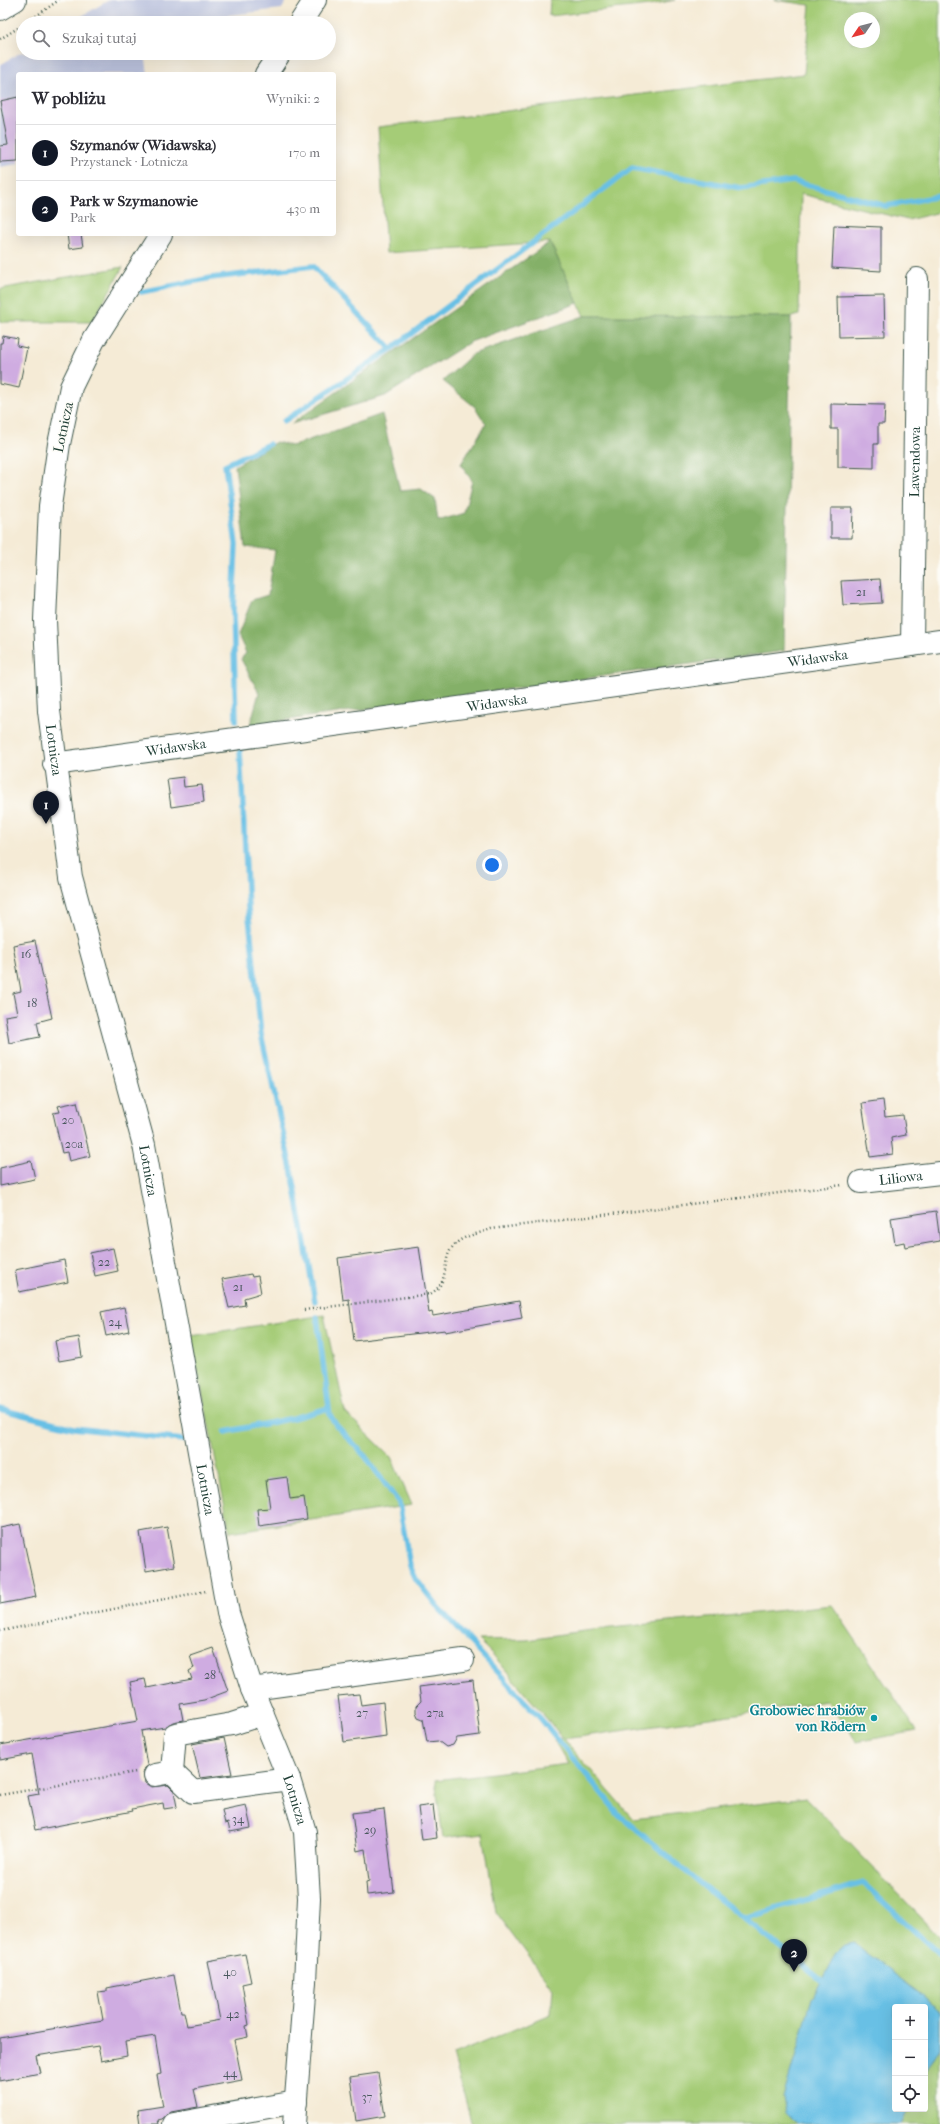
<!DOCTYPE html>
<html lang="pl">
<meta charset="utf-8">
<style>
body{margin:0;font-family:"IM FELL French Canon",serif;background:#f7f7f7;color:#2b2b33}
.controls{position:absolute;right:12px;bottom:12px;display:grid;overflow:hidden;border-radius:4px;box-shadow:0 4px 16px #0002}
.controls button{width:36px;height:36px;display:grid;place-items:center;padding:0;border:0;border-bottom:1px solid #e1e1e2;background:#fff;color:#2b2b33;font:20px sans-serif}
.compass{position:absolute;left:844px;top:12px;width:36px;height:36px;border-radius:50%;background:#fff;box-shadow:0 4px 16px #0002;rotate:235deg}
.you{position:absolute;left:492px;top:865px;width:14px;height:14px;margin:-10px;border:3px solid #fff;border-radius:50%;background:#1a73e8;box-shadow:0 0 0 6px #1a73e833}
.badge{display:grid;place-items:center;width:26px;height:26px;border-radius:50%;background:#111827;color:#fff;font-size:13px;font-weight:700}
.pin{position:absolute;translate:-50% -33px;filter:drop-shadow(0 1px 2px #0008)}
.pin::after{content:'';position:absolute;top:21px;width:14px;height:12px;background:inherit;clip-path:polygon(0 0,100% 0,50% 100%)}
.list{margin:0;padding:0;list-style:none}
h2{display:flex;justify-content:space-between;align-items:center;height:52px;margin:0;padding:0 16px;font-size:17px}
h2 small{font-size:13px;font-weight:400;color:#7c7c81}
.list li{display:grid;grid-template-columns:26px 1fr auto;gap:12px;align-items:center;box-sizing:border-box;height:56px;padding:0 16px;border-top:1px solid #e1e1e2}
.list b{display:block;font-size:15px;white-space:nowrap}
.list p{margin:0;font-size:13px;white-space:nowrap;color:#7c7c81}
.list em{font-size:13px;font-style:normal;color:#7c7c81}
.icon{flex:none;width:22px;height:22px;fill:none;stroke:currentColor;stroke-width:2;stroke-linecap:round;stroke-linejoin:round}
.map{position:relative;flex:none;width:940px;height:2124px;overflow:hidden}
.search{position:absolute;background:#fff;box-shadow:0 4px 16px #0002;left:16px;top:16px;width:320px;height:44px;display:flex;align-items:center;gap:10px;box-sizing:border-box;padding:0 14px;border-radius:22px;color:#7c7c81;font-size:15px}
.panel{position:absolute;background:#fff;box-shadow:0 4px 16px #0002;left:16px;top:72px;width:320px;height:164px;border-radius:4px}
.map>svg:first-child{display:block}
.industrial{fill:#bcc3de}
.green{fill:#a5cc77;stroke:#628456;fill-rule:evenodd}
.forest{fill:#84b068;stroke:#52764e}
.water{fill:#68c0e5;stroke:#447e8c}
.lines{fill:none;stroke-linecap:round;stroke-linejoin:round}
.stream{stroke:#68c0e5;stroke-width:5.5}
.building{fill:#cface1}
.minor-casing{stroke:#3f574c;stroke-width:24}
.major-casing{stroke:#3f574c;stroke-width:24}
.path{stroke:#3f574c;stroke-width:2.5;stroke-dasharray:1 3;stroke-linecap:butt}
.minor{stroke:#fff;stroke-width:22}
.major{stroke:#fff;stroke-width:22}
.culture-dot{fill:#0f9aa8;stroke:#fdfcf7;stroke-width:1.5}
.labels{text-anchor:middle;stroke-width:3;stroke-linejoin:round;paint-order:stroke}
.number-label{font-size:12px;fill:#4b595f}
.street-label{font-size:14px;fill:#1f3d34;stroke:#fdfcf7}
.culture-label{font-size:14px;font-weight:bold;fill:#0d838f;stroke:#fdfcf7;text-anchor:end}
</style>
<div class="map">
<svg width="940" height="2124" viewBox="0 0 940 2124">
<rect width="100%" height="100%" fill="#fdfcf7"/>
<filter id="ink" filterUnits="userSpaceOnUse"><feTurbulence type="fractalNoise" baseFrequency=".025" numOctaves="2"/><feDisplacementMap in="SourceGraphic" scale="8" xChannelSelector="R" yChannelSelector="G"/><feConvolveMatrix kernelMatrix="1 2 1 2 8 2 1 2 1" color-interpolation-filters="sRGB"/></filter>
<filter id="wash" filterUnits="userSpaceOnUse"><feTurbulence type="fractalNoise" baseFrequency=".012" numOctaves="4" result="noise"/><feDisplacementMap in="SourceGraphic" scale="16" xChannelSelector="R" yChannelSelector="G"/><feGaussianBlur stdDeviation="0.9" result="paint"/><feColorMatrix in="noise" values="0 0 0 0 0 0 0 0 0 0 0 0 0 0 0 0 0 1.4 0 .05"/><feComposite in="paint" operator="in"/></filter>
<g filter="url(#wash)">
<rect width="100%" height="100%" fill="#f5ebd6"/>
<!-- industrial -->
<path class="industrial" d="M109,0H287L282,9L161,23H70Z
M23,51V53H145L148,74H18V164L0,167V65Z"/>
<!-- green -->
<path class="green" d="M550,0H675L650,5L549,16Z
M774,0H940V212L908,220L801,194L799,315L791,317L584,316L550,242L386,253L378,127L804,74L810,5ZM850,18H874V42H850Z
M123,267L92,322H0V289Z
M324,1315L345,1412L391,1457L412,1505L230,1532L191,1336Z
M832,1605L917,1731L856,1742L850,1731L827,1701L564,1739L633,1819L806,1798L940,1937V2124H472L453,2055L551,2014L553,1989L496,1912L483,1833L443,1838L435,1780L568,1764L554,1740L563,1738L494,1656L478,1640L526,1639L592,1630ZM895,2007H925V2109H895Z"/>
<!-- forest -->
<path class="forest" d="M550,242L578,303L470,342L385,396L291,424Z
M584,316L791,317L784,651L250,725L259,693L241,659L246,653L238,635L252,600L268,595L275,550L245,547L235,466L276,442L292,446L382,414L400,491L421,489L435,499L438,521L464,513L472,481L461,464L486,424L475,407L443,381L473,354Z"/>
<!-- water -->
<path class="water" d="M854,1943L919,1993L940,2012V2047L925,2074V2007H895V2109H908L901,2124H798L786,2112L783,2098L812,1999L835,1954L845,1945Z"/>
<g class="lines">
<!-- stream -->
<path class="stream" d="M141,292L211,278L313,266L391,349
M284,421L391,349L632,168L741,188L793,181L886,206L940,196
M236,720L233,611L236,544L225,465L269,444
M240,749L248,907L261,1034L294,1182L315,1301
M317,1317L330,1415L336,1425L365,1456L399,1503L410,1566L416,1579L436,1605L541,1719L621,1817L708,1890L821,1980
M0,1409L74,1428L183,1440
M225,1432L293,1418L329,1408
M745,1918L863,1883L940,1955"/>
</g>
<g id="blocks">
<!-- building -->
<path class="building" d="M18,97V161L0,162V146L8,145L0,101Z
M834,225L881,227V271L832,268Z
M67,234H81L83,247L69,249Z
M884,296L885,336L839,337L838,297Z
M3,336L18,339L17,346L27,348L19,388L0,384V343H2Z
M831,404L885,405L884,424H878V444H874V468L838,467V429H831Z
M831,508H853L852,538H831Z
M880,579L882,603L843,605L841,581Z
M183,777L184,787L202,785L204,802L171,807L167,779Z
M35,941L52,1018L37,1022L40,1037L9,1043L5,1016L17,1014L13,993L21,991L13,945Z
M883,1100L885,1117L903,1115L906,1135L891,1138L893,1154L870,1157L862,1103Z
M77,1102L90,1156L69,1161L67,1152L62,1153L53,1113L60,1112L58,1106Z
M31,1161L35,1179L0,1186V1168Z
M936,1211L940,1241L905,1247L904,1242L895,1244L891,1218Z
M419,1247L429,1313L432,1312L433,1316L519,1301L522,1318L445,1332V1330L354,1341L349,1299L343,1300L338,1258Z
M113,1248L118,1271L95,1276L90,1253Z
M64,1260L68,1282L19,1292L15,1270Z
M251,1274L252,1277L258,1276L261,1293L244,1298L245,1305L229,1308L222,1279Z
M124,1307L129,1331L106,1336L101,1312Z
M79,1337L82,1357L59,1361L55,1341Z
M287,1477L290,1499L304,1497L307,1519L259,1526L257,1509L270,1508L266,1480Z
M20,1524L36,1597L0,1604V1528Z
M167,1527L174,1566L146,1571L140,1532Z
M213,1648L228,1691L204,1700L180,1704L183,1720L173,1722L165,1727L141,1731L147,1765L143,1771L145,1783L151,1787L168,1785L174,1791L177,1807L164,1809L163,1803L132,1809L133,1811L35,1830L28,1796L39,1794L32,1754L0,1760V1745L138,1721L130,1682L145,1679L147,1688L192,1679L189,1671L194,1668L190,1656Z
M473,1680L480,1735L457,1738L453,1745L446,1747L438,1741L427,1742L423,1719L418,1717L416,1712V1706L421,1701L419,1687Z
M359,1694L361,1705L383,1702L386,1736L344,1742L338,1696Z
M224,1738L232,1774L200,1778L192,1744Z
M246,1805L251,1828L230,1832L228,1823L225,1824L222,1810Z
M433,1805L437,1838L422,1840L418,1807Z
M384,1809L394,1892L367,1895L366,1882L369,1881L365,1849L357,1851L352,1813Z
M245,1954L251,1982L242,1984L249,2025L246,2026L248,2037L234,2040L242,2080L194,2089L198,2107L171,2112L162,2119L158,2120L159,2124H140L138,2110L163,2106L157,2075L161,2074L155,2036L125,2041L127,2056L101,2061L98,2046L36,2056L40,2073L0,2081V2038L103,2020L98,1992L107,1991V1988L174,1975L181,2012H184L187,2026L220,2020L208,1961Z
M378,2073L385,2116L356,2121L350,2077Z"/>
</g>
</g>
<g filter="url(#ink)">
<use href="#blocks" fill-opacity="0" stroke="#3f574c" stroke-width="1"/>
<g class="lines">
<defs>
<g id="minor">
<path d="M300,23L315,0"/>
<path d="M266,74L280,53"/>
<path id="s1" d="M161,234L94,340L71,387L59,444L50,506L45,620L49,711L71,877L144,1145L228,1613L252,1689L289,1779L305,1832L309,1898L305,1982L294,2124"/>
<path id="s2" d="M912,645L917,279"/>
<path id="s3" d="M54,764L940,641"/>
<path id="s4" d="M861,1182L940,1173"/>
<path d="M252,1689L463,1660"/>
<path d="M172,1772L175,1734L232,1724L263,1714"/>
<path d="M155,1775L172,1772L193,1792L289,1779"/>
<path d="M174,2124L296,2102"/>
</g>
<path id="major" d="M0,9L15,0"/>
</defs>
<!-- minor casing -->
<use href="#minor" class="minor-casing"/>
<!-- major casing -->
<use href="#major" class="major-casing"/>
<!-- path -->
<path class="path" d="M26,23L59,0
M0,39L23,25
M304,1310L430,1294C454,1281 437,1256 459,1241C467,1235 482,1233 491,1229L843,1185
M0,1631L206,1591
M0,1795L136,1772"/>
<!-- minor -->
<use href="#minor" class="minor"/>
<!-- major -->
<use href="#major" class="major"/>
</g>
</g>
<!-- markers -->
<circle class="culture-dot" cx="874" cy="1718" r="4"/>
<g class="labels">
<!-- number labels -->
<g class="number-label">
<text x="861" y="596">21</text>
<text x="26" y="958">16</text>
<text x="32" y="1007">18</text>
<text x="68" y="1124">20</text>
<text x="74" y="1148">20a</text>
<text x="104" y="1266">22</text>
<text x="238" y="1291">21</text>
<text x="115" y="1326">24</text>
<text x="210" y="1679">28</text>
<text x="362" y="1717">27</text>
<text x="435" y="1717">27a</text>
<text x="238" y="1823">34</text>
<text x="370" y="1834">29</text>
<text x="230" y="1976">40</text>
<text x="233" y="2018">42</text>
<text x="230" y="2077">44</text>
<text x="367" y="2101">37</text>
</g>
<!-- street labels -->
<g class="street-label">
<text transform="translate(63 427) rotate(-78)" y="5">Lotnicza</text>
<text dy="5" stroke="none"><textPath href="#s2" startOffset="183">Lawendowa</textPath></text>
<text dy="5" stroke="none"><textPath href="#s3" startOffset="771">Widawska</textPath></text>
<text dy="5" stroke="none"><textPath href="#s3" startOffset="447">Widawska</textPath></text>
<text dy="5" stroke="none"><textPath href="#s3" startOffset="123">Widawska</textPath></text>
<text dy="5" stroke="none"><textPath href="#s1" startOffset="543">Lotnicza</textPath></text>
<text dy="5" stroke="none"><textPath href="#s1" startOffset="975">Lotnicza</textPath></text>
<text dy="5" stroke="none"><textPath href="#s4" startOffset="40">Liliowa</textPath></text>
<text dy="5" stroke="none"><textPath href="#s1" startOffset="1299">Lotnicza</textPath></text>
<text dy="5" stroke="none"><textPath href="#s1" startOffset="1623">Lotnicza</textPath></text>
</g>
<!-- culture labels -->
<g class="culture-label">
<text x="866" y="1715">Grobowiec hrabiów<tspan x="866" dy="16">von Rödern</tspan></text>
</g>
</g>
</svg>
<div class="controls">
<button>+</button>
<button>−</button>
<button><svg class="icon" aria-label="locate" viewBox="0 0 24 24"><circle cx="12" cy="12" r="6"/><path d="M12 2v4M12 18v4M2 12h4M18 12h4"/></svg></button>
</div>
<svg class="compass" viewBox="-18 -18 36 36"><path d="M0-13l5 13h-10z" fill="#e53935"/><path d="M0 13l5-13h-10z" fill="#7c7c81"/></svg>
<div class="you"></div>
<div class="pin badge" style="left:46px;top:824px">1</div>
<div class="pin badge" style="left:794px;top:1972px">2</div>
<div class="search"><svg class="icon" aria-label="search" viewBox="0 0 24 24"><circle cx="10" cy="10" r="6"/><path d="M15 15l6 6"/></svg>Szukaj tutaj</div>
<section class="panel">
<h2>W pobliżu<small>Wyniki: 2</small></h2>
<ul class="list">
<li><span class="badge">1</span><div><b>Szymanów (Widawska)</b><p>Przystanek · Lotnicza</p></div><em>170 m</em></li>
<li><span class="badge">2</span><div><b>Park w Szymanowie</b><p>Park</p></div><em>430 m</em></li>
</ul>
</section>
</div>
